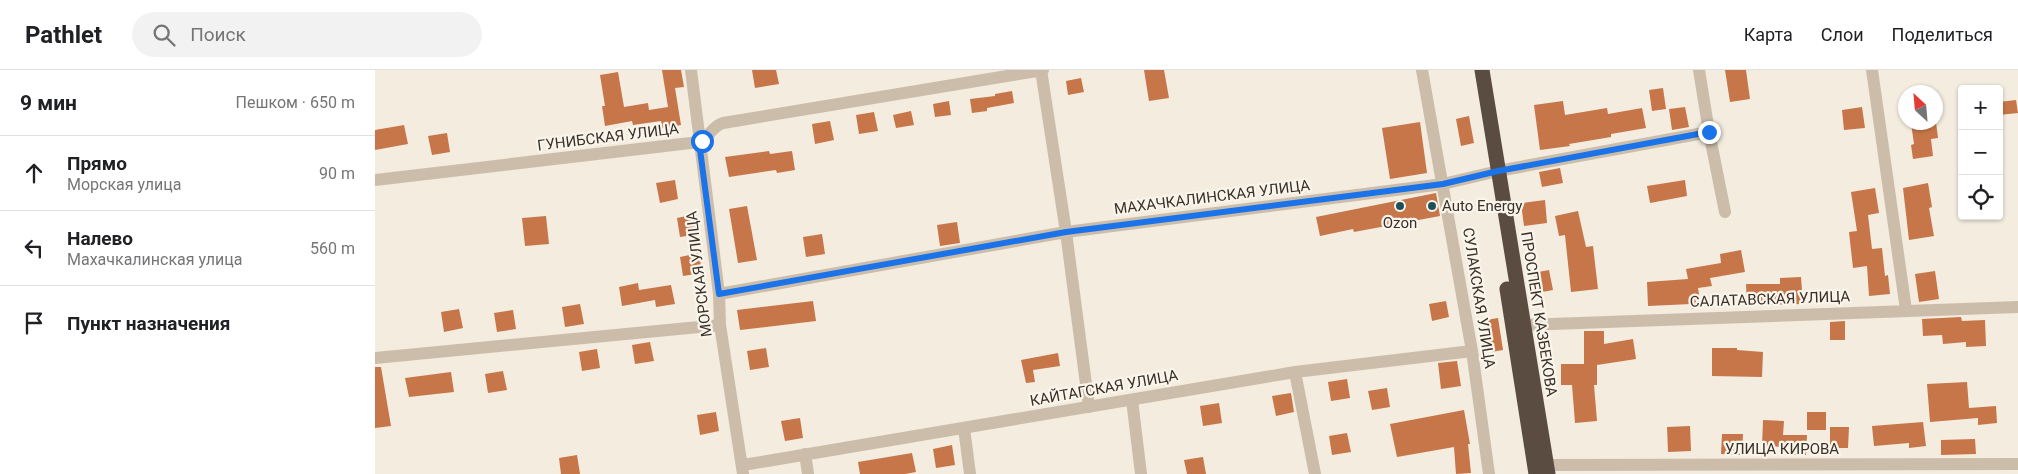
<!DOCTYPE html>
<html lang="ru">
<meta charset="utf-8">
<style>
body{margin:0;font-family:Roboto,sans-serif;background:#f2f2f2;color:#202124}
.controls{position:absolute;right:15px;top:15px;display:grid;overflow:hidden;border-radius:5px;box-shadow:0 1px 4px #0004}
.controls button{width:45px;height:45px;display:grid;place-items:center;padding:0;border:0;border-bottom:1px solid #e0e0e0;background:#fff;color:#202124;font:25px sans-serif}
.compass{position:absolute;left:1523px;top:15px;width:45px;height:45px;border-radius:50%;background:#fff;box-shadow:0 1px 4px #0004;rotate:334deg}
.stop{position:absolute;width:15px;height:15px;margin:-11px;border:4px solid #1a73e8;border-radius:50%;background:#fff}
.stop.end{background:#1a73e8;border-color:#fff;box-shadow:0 1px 5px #0008}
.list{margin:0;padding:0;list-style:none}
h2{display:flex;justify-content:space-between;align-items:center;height:65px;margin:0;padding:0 20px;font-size:21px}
h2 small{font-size:16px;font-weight:400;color:#757577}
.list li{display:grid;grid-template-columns:32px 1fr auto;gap:15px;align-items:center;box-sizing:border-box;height:75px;padding:0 20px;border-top:1px solid #e0e0e0}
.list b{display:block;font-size:19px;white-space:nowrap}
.list p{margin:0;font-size:16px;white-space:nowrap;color:#757577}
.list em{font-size:16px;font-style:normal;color:#757577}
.icon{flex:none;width:28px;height:28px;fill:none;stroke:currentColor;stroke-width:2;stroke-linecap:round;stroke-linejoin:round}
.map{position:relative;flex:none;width:1643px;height:404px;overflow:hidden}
header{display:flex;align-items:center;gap:30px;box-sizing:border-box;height:70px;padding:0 25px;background:#fff;border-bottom:1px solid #e0e0e0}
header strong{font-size:24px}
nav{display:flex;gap:28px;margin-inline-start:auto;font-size:18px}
.search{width:350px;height:45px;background:#f2f2f2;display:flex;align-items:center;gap:12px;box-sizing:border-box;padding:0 18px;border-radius:28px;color:#757577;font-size:19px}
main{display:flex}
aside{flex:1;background:#fff}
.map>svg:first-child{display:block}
.building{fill:#c67649}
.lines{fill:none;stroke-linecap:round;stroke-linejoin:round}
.minor{stroke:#ccbdaa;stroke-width:12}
.highway{stroke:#5a4c41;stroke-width:15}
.route{stroke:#1a73e8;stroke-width:6}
.poi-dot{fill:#1e505b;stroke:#faf5eb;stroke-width:2}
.labels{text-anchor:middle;stroke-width:4.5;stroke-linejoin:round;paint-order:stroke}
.street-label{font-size:15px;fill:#39302a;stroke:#faf5eb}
.poi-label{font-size:15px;fill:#39302a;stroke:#faf5eb;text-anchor:start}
</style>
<header>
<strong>Pathlet</strong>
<div class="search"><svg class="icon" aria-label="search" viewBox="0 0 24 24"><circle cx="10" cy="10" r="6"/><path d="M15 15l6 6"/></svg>Поиск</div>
<nav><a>Карта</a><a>Слои</a><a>Поделиться</a></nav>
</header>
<main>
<aside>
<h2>9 мин<small>Пешком · 650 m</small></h2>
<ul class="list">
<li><svg class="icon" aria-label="ahead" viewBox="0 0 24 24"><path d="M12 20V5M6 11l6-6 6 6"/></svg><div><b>Прямо</b><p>Морская улица</p></div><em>90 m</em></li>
<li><svg class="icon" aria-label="left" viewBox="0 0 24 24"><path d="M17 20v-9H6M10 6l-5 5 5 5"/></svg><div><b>Налево</b><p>Махачкалинская улица</p></div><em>560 m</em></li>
<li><svg class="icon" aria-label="arrive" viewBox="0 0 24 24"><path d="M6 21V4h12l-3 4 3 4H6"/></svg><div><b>Пункт назначения</b></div></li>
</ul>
</aside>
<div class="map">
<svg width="1643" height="404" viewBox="0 0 1643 404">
<rect width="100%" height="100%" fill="#f3ecdf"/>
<!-- building -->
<path class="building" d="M287,0H306L309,17L300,18L306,55L287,58L286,51L258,55L257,51L230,56L227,36H230L225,5L243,2L249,37L273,33L274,40L293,37Z
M377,0H401L404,14L380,18Z
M769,0H789L794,28L774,31Z
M1350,0H1371L1375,29L1355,32Z
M706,8L709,22L693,25L691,11Z
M1288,18L1291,39L1277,41L1274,20Z
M637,21L639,33L612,38V41L597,43L595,29L620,26V24Z
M1641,30L1643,43L1624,45V32Z
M574,31L576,45L560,47L558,34Z
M1188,31L1190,45L1232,38L1233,44L1267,38L1271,58L1236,64V67L1194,74L1195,76L1165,80L1159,35Z
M1310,37L1314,57L1297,60L1294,39Z
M1487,37L1490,58L1469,60L1467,40Z
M536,41L539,55L521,58L518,45Z
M499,42L503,61L484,64L481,45Z
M1094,46L1099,73L1086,76L1081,49Z
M455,51L459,70L440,74L437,54Z
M1045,52L1052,103L1015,109L1007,58Z
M1543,52H1561L1563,68L1556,69L1558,86L1538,89L1536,75L1539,74L1536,53Z
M29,55L33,74L0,80V60Z
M72,63L75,82L57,85L53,66Z
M394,81L395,84L417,81L420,100L402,103L401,100L354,107L350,87Z
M1185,98L1188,113L1167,117L1164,102Z
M300,110L303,129L285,133L281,113Z
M1310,110L1312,126L1275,133L1272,116Z
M1553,113L1557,137L1554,138L1559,166L1534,170L1528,118Z
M1500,118L1504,143L1493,145L1497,179L1507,178L1510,206L1513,205L1515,224L1494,226L1492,196L1478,198L1474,162L1482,161L1476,122Z
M1061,123L1065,146L979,162L978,159L945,166L941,147Z
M1170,130L1172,153L1149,156L1146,133Z
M372,136L382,190L363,193L354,139Z
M1203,141L1211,177L1218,176L1223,219L1196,222L1190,165L1184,166L1180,146Z
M321,144L324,164L305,167L302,148Z
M171,146L174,174L150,176L147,148Z
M582,152L585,173L565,176L562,155Z
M447,164L450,184L431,187L428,167Z
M1366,180L1370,202L1335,208L1337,216L1323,218L1326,237L1317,239L1316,234L1273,236L1272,212L1313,209L1311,199L1346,193L1345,184Z
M324,183L327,203L308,206L305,187Z
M1174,200L1178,220L1162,223L1158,203Z
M1560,201L1564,229L1544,232L1540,204Z
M1426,207L1428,234L1372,235L1371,214H1405V208Z
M263,213L264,220L296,215L300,234L281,237L280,230L247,236L244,217Z
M438,231L441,251L365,260L362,240Z
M1071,231L1074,247L1057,251L1054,234Z
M205,234L209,254L190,257L187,237Z
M84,239L88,258L69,262L66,242Z
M138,240L141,259L122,262L119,243Z
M1586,247L1587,251L1610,250L1611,276L1591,277V272L1568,274L1567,265L1548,266L1547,249Z
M1123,248L1128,280L1116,282L1111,250Z
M1470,251V270H1455V252Z
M1209,261H1229V274L1258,269L1261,289L1222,295V315H1219L1222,351L1200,353L1197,315H1186V294H1209Z
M275,272L279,291L260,294L257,275Z
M391,278L394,297L375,300L372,281Z
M1337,278H1362V280L1388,282L1387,307L1337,306Z
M222,279L225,298L207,301L204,282Z
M683,283L685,296L658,300L660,312L651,313L646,290Z
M1082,291L1086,316L1066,319L1063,293Z
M0,297H6L16,356L0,358Z
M128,301L132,320L113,323L110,304Z
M76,302L79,322L34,327L30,308Z
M972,309L975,328L956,331L953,312Z
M1592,312L1594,338L1621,336L1622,353L1603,355V348L1555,352L1552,314Z
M1012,318L1015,337L997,340L993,321Z
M916,323L919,342L901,346L897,326Z
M844,333L847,353L828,356L825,336Z
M1089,340L1095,374H1093L1096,403L1081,404L1079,377L1022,387L1015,354Z
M341,342L344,361L325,365L322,345Z
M1432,342H1451V360H1432Z
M425,348L428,368L410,371L406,351Z
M1388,350L1409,351L1408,365H1432L1431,385H1414V377L1387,376Z
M1548,352L1551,376L1534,378V373L1499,376L1497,356Z
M1315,356L1316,381L1293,382L1292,357Z
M1455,357H1474L1473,378H1455Z
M972,363L976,382L957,385L954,366Z
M1347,364H1368L1367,385L1346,384Z
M1600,369L1601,384L1566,385V370Z
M577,375L580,395L561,398L558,379Z
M537,383L541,402L530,404H485L483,392Z
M202,385L205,404H186L184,388Z
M828,387L831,404H812L809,390Z"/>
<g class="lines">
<!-- minor -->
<path class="minor" d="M316,0L344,224L345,255L368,404
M666,0L691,162L714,337
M1047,0L1097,281L1114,404
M1324,0L1334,62L1350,142
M1497,0L1531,240
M0,110L324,72C334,68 337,56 348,53L668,0
M344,224L691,162L1068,114L1123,101L1334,62
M1149,255L1643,237
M0,288L345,255
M920,302L940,404
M757,330L766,404
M589,358L595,404
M430,384L433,404
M368,395L920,302L1097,281
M1171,395L1643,394"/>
<!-- highway -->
<path class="highway" d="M1107,0L1173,404
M1132,219L1161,404"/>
</g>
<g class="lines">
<!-- route -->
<path class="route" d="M327,71L324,72L344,224L691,162L1068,114L1123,101L1334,62"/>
</g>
<!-- markers -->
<g class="poi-dot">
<circle cx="1025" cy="136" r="5"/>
<circle cx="1057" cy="136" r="5"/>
</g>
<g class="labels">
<!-- street labels -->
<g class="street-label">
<text transform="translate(233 67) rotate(-7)" y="5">ГУНИБСКАЯ УЛИЦА</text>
<text transform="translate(837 127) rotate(-7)" y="5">МАХАЧКАЛИНСКАЯ УЛИЦА</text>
<text transform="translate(324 204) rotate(-97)" y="5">МОРСКАЯ УЛИЦА</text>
<text transform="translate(1104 228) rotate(81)" y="5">СУЛАКСКАЯ УЛИЦА</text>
<text transform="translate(1395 229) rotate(-2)" y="5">САЛАТАВСКАЯ УЛИЦА</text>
<text transform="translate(1164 244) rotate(81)" y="5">ПРОСПЕКТ КАЗБЕКОВА</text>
<text transform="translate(729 318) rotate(-10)" y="5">КАЙТАГСКАЯ УЛИЦА</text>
<text x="1407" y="384">УЛИЦА КИРОВА</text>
</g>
<!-- poi labels -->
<g class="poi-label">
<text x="1067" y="141">Auto Energy</text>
<text x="1025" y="158" text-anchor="middle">Ozon</text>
</g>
</g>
</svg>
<div class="controls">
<button>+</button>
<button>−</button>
<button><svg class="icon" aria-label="locate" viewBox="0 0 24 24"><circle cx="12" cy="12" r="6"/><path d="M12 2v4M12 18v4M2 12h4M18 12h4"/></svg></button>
</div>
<svg class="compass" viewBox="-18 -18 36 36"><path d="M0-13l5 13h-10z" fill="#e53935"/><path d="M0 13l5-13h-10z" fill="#757577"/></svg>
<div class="stop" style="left:327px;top:71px"></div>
<div class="stop end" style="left:1334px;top:62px"></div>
</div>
</main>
